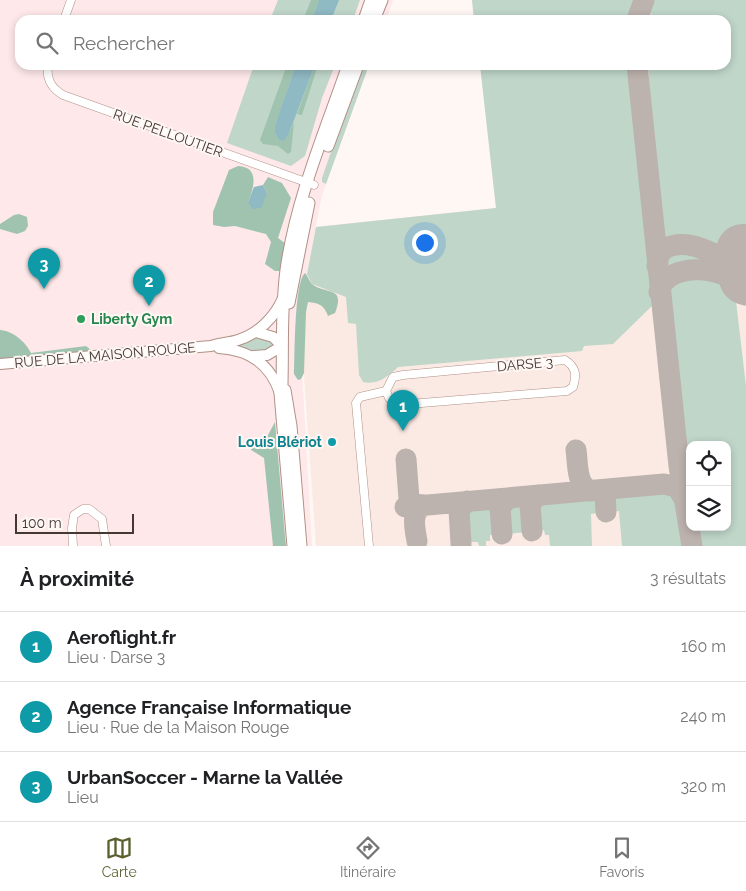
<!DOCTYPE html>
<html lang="fr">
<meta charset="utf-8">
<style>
body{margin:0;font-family:Raleway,sans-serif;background:#f2f2f2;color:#202124}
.controls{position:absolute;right:15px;bottom:15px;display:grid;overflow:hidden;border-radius:10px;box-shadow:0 2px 8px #0003}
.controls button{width:45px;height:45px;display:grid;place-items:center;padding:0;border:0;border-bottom:1px solid #e0e0e0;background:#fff;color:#202124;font:25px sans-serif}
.scale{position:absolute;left:15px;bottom:12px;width:119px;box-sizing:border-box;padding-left:5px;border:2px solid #453833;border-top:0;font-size:14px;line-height:18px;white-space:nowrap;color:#453833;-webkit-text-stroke:4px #fef7f4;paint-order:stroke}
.you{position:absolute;left:424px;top:242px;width:18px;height:18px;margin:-12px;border:4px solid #fff;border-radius:50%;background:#1a73e8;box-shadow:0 0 0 8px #1a73e833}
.badge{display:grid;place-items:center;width:32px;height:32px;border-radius:50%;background:#5c602e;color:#fff;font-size:16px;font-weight:700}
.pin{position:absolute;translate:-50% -41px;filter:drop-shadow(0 1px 2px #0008)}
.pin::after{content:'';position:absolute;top:26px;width:18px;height:15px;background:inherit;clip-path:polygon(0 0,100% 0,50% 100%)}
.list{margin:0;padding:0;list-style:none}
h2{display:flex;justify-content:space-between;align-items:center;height:65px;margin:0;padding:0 20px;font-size:21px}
h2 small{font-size:16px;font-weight:400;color:#757577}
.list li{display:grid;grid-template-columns:32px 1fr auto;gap:15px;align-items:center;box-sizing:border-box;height:70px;padding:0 20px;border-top:1px solid #e0e0e0}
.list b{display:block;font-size:19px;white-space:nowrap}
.list p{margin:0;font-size:16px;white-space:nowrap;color:#757577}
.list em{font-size:16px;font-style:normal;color:#757577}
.icon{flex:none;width:28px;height:28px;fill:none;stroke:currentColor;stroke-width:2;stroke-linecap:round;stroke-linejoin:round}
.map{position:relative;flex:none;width:746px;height:546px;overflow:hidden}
.search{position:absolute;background:#fff;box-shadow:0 2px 8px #0003;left:15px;right:15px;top:15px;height:55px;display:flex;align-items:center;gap:12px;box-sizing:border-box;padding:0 18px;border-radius:15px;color:#757577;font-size:19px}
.sheet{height:275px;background:#fff}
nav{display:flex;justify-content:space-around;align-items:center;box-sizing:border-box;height:70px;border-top:1px solid #e0e0e0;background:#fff;font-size:14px;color:#757577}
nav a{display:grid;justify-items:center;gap:2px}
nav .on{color:#5c602e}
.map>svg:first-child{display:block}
.built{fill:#fbeae4;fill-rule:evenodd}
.industrial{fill:#fee8e9}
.green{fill:#bfd6c9}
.forest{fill:#a0c3af}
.water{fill:#8fb9c3}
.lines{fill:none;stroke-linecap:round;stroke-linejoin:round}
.taxiway{stroke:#bcb2ae;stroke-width:21}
.runway{stroke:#bcb2ae;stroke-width:54}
.minor-casing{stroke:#b09186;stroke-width:9}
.tertiary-casing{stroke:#b09186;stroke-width:12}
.secondary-casing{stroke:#b09186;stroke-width:13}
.minor{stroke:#fff;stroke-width:8}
.tertiary{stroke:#fff;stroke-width:10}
.secondary{stroke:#fff;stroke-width:11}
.leisure-dot{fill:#2e9e5b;stroke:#fef7f4;stroke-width:2}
.culture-dot{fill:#0f9aa8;stroke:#fef7f4;stroke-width:2}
.labels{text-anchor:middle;stroke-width:4;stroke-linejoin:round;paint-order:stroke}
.street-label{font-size:14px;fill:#453833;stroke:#fef7f4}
.leisure-label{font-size:14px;font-weight:bold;fill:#27864d;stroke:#fef7f4;text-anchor:start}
.culture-label{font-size:14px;font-weight:bold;fill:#0d838f;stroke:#fef7f4;text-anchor:end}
</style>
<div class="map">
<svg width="746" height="546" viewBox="0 0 746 546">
<rect width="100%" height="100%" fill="#fef7f4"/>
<!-- built -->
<path class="built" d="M472,0H746V546H316L301,336L308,266L316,227L496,208L480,65H726V20H474ZM690,445H727V527H690Z"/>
<!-- industrial -->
<path class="industrial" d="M0,0H393L386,20H20V65H369L322,195L308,266L300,337L312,546H0Z"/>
<!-- green -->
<path class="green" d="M278,0H360L353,20H270Z
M472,0H633L627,20H474Z
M654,0H746V250L721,252L687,240L659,242L648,65H726V20H649Z
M254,65H335L322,98L305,156L291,166L227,143Z
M361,65H369L326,184L322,182V178Z
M480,65H628L656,302L613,344L584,346L582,351L398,367C387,377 378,385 363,382L359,375L356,324L348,323L346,297L312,284L307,274L316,227L496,208Z
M691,250L712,258L723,265L675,268L665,264V256L672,251Z
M709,275L715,276L728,283L736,301L746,386V546H696L693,527H727V445H690V509L664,297C668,274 690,277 709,275Z
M257,336L273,341L274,346C260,356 250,349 235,346Z
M667,490L674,491L679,497L687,546H622L619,511L610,512L609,496Z
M596,497L600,500L599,513L591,514L592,546H550L549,535H545L544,530L538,531L535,502Z
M523,503L526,532L508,534L505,505Z
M493,506L496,534L490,535V541H486V546H479L478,542H466L463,538L462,510Z"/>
<!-- forest -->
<path class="forest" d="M311,0H319L312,20H303Z
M287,65H296L275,125V133L279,140L289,133L294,122L291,152L288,154L278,146L263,144L260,140Z
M315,65H318L302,115L297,114Z
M238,166C260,167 254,188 248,202L267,193L263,185L268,177L282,183L291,198L278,238L286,244L282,271H275L265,264L271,242L266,234L235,226L224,227L213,225V212L229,170Z
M19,214L27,217L28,226L25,231L17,234L0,229V224L14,215Z
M305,273C308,276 309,281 312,284C325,295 346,285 335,313L328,316C324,305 319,303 308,302L306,312L304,373L301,379L298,380L294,374C295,357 294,282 305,273Z
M0,330C13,331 26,342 31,353L86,346L91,350L89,353L0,360Z
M275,422L285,536L286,546H273L264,458L251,450L253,445L268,435Z"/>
<!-- water -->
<path class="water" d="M319,0H339L331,20H312Z
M296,65H315L289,133L284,141L279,140L275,133V125Z
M263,185L267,193L261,208L252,209L248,202L254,187Z"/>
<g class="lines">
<!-- taxiway -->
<path class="taxiway" d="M637,20L644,0
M637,65L679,466L692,546
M657,266L659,255L664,249C691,234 721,260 745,269
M659,292C667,259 734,265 746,295
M576,450C578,463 576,486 591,491
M406,459L409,499L413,504L424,505
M405,507L664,484L677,487L683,497
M606,512L605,494L610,489
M532,531L530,504L538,495
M502,534L500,507L509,498
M417,541C415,529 410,512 424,505
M461,544L459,510L467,501"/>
<!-- runway -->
<path class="runway" d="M743,251L746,278"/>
<defs>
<path id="minor" d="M64,20L71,0
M48,65C46,79 51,88 63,95L314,185
M565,360C576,367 577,375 573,387L567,391L397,405L389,398L386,391L393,377L403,375Z
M73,546L72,528L74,515L83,509H89L102,519L106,546
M369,546L356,403L360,397L386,391"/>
<path id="tertiary" d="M219,348C250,350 270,364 280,393
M253,356L267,355L282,346L273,337L256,332
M0,364L211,346C220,343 229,343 238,340C258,334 275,317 283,298"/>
<path id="secondary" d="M364,20L371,0
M374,20L382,0
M328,146L358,65
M289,303L309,203
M285,390L291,426L301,546
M293,546L280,393L282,384C283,346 281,307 286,270C296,199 325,132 348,65"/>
</defs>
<!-- minor casing -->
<use href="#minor" class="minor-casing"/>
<!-- tertiary casing -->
<use href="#tertiary" class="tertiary-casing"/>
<!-- secondary casing -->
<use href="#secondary" class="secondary-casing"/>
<!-- minor -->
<use href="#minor" class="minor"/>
<!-- tertiary -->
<use href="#tertiary" class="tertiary"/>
<!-- secondary -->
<use href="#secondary" class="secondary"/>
</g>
<!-- markers -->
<circle class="leisure-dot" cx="81" cy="319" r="5"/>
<circle class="culture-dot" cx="332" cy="442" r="5"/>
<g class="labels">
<!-- street labels -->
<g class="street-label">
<text transform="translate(168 133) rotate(20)" y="5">RUE PELLOUTIER</text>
<text transform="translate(105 355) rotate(-5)" y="5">RUE DE LA MAISON ROUGE</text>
<text transform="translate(525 364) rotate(-5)" y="5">DARSE 3</text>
</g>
<!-- leisure labels -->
<g class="leisure-label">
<text x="91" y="324">Liberty Gym</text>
</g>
<!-- culture labels -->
<g class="culture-label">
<text x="322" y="447">Louis Blériot</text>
</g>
</g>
</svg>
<div class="controls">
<button><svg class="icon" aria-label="locate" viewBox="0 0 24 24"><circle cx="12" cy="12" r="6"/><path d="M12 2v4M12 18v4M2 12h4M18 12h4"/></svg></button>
<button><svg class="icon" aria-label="layers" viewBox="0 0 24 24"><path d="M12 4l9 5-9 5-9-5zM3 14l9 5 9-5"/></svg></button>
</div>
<div class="scale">100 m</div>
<div class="you"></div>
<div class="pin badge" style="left:403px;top:431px;background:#0f9aa8">1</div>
<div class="pin badge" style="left:149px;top:306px;background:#0f9aa8">2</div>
<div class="pin badge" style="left:44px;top:289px;background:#0f9aa8">3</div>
<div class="search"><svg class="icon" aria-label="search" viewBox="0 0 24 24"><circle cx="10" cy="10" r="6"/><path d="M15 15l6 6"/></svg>Rechercher</div>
</div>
<section class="sheet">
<h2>À proximité<small>3 résultats</small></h2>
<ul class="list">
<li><span class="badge" style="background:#0f9aa8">1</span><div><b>Aeroflight.fr</b><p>Lieu · Darse 3</p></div><em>160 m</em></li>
<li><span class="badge" style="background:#0f9aa8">2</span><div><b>Agence Française Informatique</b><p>Lieu · Rue de la Maison Rouge</p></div><em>240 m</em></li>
<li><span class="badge" style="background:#0f9aa8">3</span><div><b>UrbanSoccer - Marne la Vallée</b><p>Lieu</p></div><em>320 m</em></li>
</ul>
</section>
<nav>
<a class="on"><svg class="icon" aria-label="map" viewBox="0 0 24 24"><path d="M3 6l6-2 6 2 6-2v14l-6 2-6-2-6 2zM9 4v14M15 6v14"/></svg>Carte</a>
<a><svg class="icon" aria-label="directions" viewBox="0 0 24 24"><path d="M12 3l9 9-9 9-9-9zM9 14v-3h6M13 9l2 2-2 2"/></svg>Itinéraire</a>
<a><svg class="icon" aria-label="saved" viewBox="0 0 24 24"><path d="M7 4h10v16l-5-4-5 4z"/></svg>Favoris</a>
</nav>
